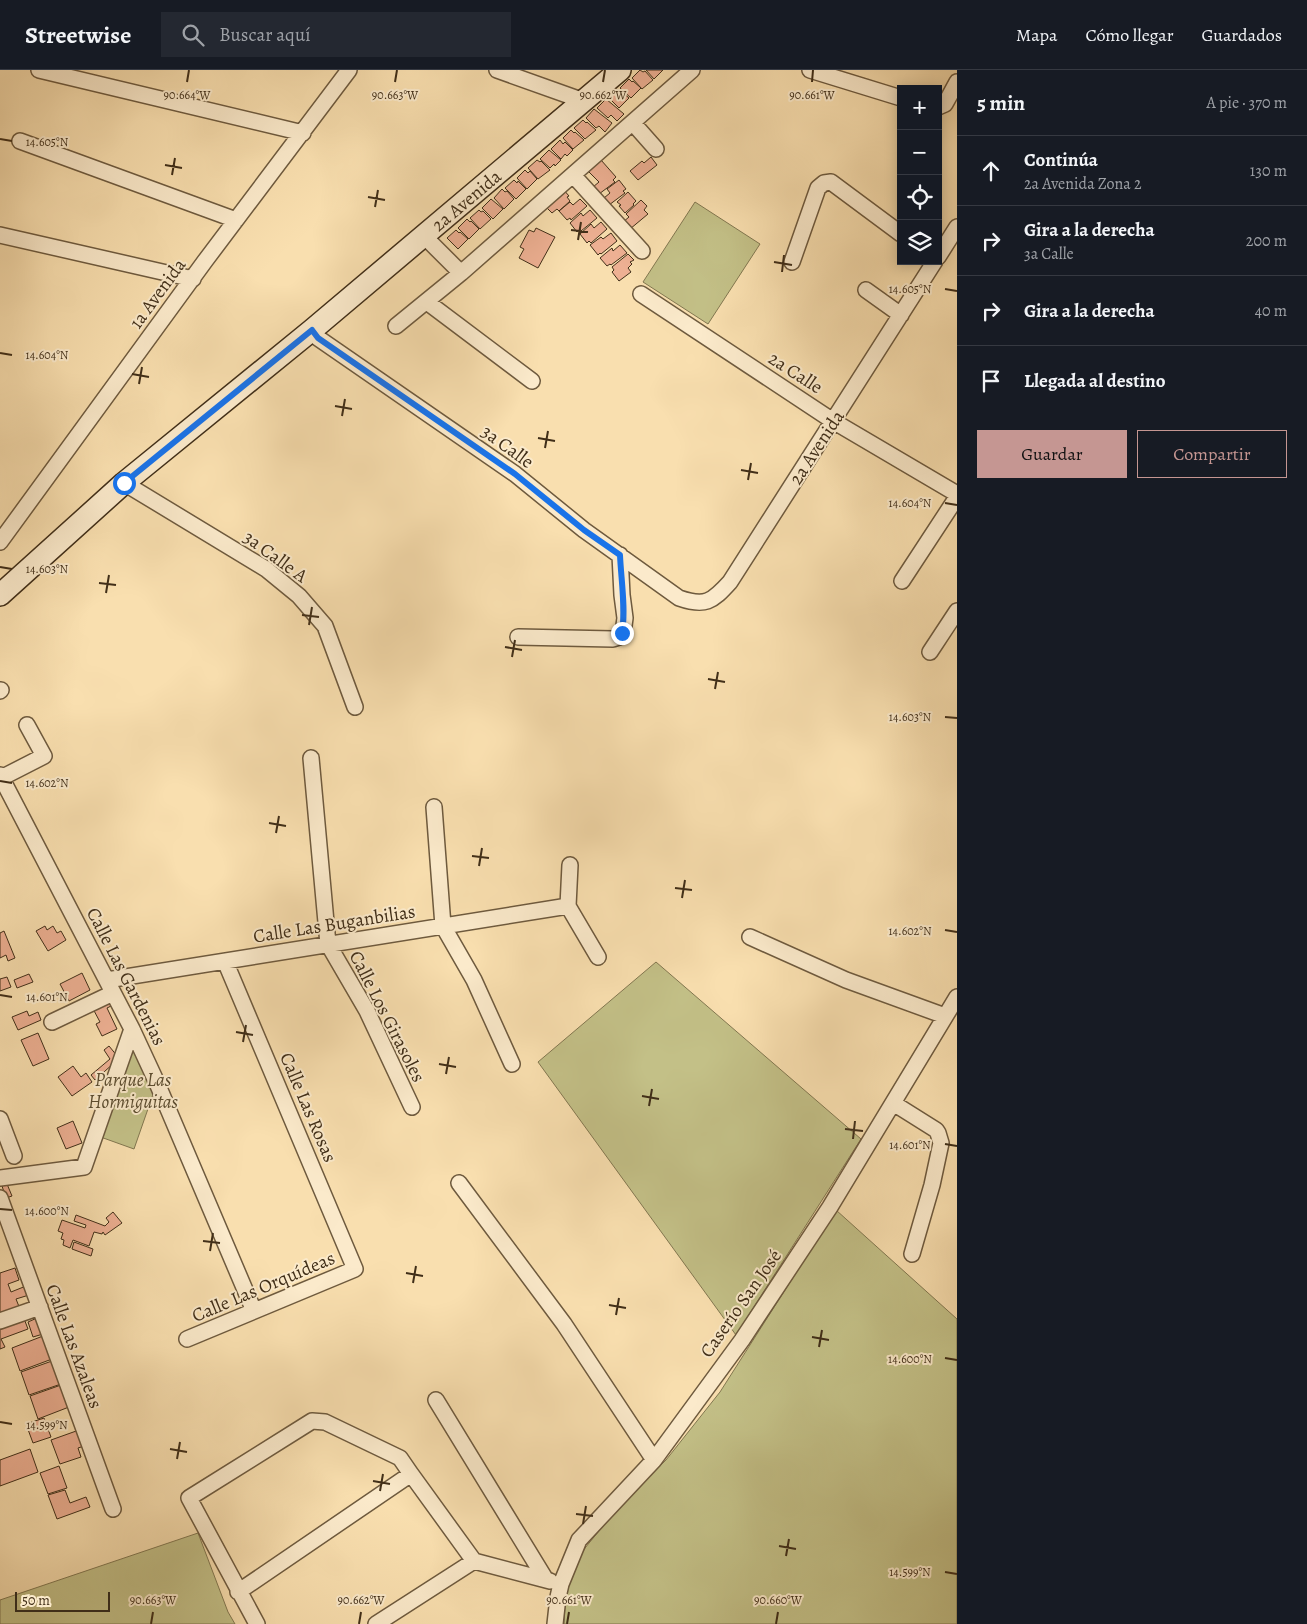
<!DOCTYPE html>
<html lang="es">
<meta charset="utf-8">
<style>
body{margin:0;font-family:Alegreya,serif;background:#242831;color:#f1f3f6}
.controls{position:absolute;right:15px;top:15px;display:grid;overflow:hidden;border-radius:0px;box-shadow:0 2px 12px #0003}
.controls button{width:45px;height:45px;display:grid;place-items:center;padding:0;border:0;border-bottom:1px solid #363941;background:#171b24;color:#f1f3f6;font:25px sans-serif}
.scale{position:absolute;left:15px;bottom:12px;width:95px;box-sizing:border-box;padding-left:5px;border:2px solid #402e18;border-top:0;font-size:14px;line-height:18px;white-space:nowrap;color:#402e18;-webkit-text-stroke:4px #fbeacb;paint-order:stroke}
.stop{position:absolute;width:15px;height:15px;margin:-11px;border:4px solid #1a73e8;border-radius:50%;background:#fff}
.stop.end{background:#1a73e8;border-color:#fff;box-shadow:0 1px 5px #0008}
.list{margin:0;padding:0;list-style:none}
h2{display:flex;justify-content:space-between;align-items:center;height:65px;margin:0;padding:0 20px;font-size:21px}
h2 small{font-size:16px;font-weight:400;color:#9ea1a6}
.list li{display:grid;grid-template-columns:32px 1fr auto;gap:15px;align-items:center;box-sizing:border-box;height:70px;padding:0 20px;border-top:1px solid #363941}
.list b{display:block;font-size:19px;white-space:nowrap}
.list p{margin:0;font-size:16px;white-space:nowrap;color:#9ea1a6}
.list em{font-size:16px;font-style:normal;color:#9ea1a6}
.actions{display:flex;gap:10px;padding:15px 20px}
.actions a{flex:1;padding:11px 0;border:1px solid #c59692;border-radius:0px;text-align:center;font-size:18px;color:#c59692}
.actions .main{background:#c59692;color:#111}
.icon{flex:none;width:28px;height:28px;fill:none;stroke:currentColor;stroke-width:2;stroke-linecap:round;stroke-linejoin:round}
.map{position:relative;flex:none;width:957px;height:1554px;overflow:hidden}
header{display:flex;align-items:center;gap:30px;box-sizing:border-box;height:70px;padding:0 25px;background:#171b24;border-bottom:1px solid #363941}
header strong{font-size:24px}
nav{display:flex;gap:28px;margin-inline-start:auto;font-size:18px}
.search{width:350px;height:45px;background:#242831;display:flex;align-items:center;gap:12px;box-sizing:border-box;padding:0 18px;border-radius:0px;color:#9ea1a6;font-size:19px}
main{display:flex}
aside{flex:1;background:#171b24}
.map>svg:first-child{display:block}
.green{fill:#c3c087;stroke:#827750}
.building{fill:#eeb093;stroke:#402e18}
.lines{fill:none;stroke-linecap:round;stroke-linejoin:round}
.street-casing{stroke:#6e5a3e;stroke-width:18}
.secondary-casing{stroke:#402e18;stroke-width:24}
.street{stroke:#fbeacb;stroke-width:15}
.secondary{stroke:#fbeacb;stroke-width:21}
.route{stroke:#1a73e8;stroke-width:6}
.ticks{fill:none;stroke:#402e18;stroke-width:2}
.labels{text-anchor:middle;stroke-width:4;stroke-linejoin:round;paint-order:stroke}
.street-label{font-size:19px;fill:#402e18;stroke:#fbeacb}
.park-label{font-size:19px;font-style:italic;fill:#5a4b2e;stroke:#fbeacb}
.ticks-label{font-size:12px;text-anchor:middle;fill:#402e18;stroke:#fbeacb;stroke-width:4;stroke-linejoin:round;paint-order:stroke}
</style>
<header>
<strong>Streetwise</strong>
<div class="search"><svg class="icon" aria-label="search" viewBox="0 0 24 24"><circle cx="10" cy="10" r="6"/><path d="M15 15l6 6"/></svg>Buscar aquí</div>
<nav><a>Mapa</a><a>Cómo llegar</a><a>Guardados</a></nav>
</header>
<main>
<div class="map">
<svg width="957" height="1554" viewBox="0 0 957 1554">
<rect width="100%" height="100%" fill="#f9dfaf"/>
<filter id="stains"><feTurbulence type="fractalNoise" baseFrequency=".004" numOctaves="4"/><feColorMatrix values="0 0 0 0 .2 0 0 0 0 .09 0 0 0 0 .02 0 0 0 .5 -.17"/></filter>
<radialGradient id="worn" r=".72"><stop offset=".6" stop-color="#630" stop-opacity="0"/><stop offset="1" stop-color="#630" stop-opacity=".3"/></radialGradient>
<!-- green -->
<path class="green" d="M695,132L760,174L708,254L643,212Z
M656,892L861,1069L736,1265L538,992Z
M132,959L157,1013L134,1079L95,1065Z
M836,1140L957,1249V1554H564L566,1511L585,1478L617,1439L666,1390L720,1322Z
M198,1463L228,1542L235,1554H0V1530Z"/>
<!-- building -->
<path class="building" d="M640,0L643,2L645,1L653,10L642,19L632,8Z
M646,0H663L654,9Z
M629,9L632,12L633,11L641,18L631,28L620,18Z
M617,20L621,23L622,22L629,28L619,38L609,28Z
M606,29L624,44L617,51L611,45L608,48L597,38Z
M594,39L612,53L605,62L599,56L596,58L586,48Z
M583,50L586,53L587,52L596,60L585,69L574,58Z
M571,60L574,63L575,62L584,70L573,79L563,68Z
M560,70L563,74L565,72L573,80L567,86L565,84L561,89L551,79Z
M549,80L561,90L555,96L554,94L550,98L540,89Z
M651,87L657,95L638,110L630,101L642,91L644,93Z
M537,90L540,92L541,91L550,100L538,109L528,98Z
M601,90L616,107L613,110L615,112L599,124L593,117L599,112L586,99Z
M525,100L528,103L530,101L537,109L527,119L517,108Z
M514,110L517,113L518,111L526,119L516,129L505,118Z
M619,110L626,119L623,121L625,123L609,135L604,128L610,123L607,119Z
M502,119L505,122L507,121L514,129L504,139L494,128Z
M563,119L569,126L567,127L570,131L559,141L557,139L552,143L545,136Z
M628,122L636,131L633,134L634,135L625,143L619,136L621,135L617,132Z
M491,129L503,139L493,149L482,138Z
M580,129L587,136L571,150L570,148L567,150L559,141L570,132L573,135Z
M641,130L647,136L644,140L648,144L630,159L623,152L629,147L626,144Z
M479,140L481,142L483,141L491,149L480,159L470,148Z
M590,140L597,148L581,161L580,159L577,162L570,153L581,143L583,146Z
M467,149L470,152L471,151L479,159L469,169L458,158Z
M601,152L607,159L591,173L589,171L587,173L580,164L591,154L594,158Z
M536,158L555,167L538,198L519,188L524,179L520,177L529,160L534,162Z
M456,160L459,163L460,162L468,169L458,179L447,168Z
M611,163L617,171L601,184L600,183L598,185L590,175L601,167L603,169Z
M620,175L627,183L611,195L610,194L607,196L600,188L612,178L613,181Z
M628,184L634,190L630,192L632,194L628,198L631,202L619,211L612,202L614,200L612,197Z
M45,856L47,860L53,856L57,863L61,861L66,870L48,881L36,861Z
M4,861L15,888L8,891L6,885L0,888V863Z
M82,903L90,920L69,931L60,914Z
M29,904L33,912L17,918L14,910Z
M7,907L11,917L0,921V909Z
M111,925L115,934L107,938L117,959L102,966L96,954L100,952L91,935Z
M27,941L29,946L38,942L41,950L18,960L12,947Z
M38,963L49,989L33,996L21,970Z
M109,976L118,987L113,991L114,993L95,1010L91,1005L110,989L104,980Z
M73,996L81,1007L86,1003L92,1012L72,1026L58,1007Z
M73,1051L82,1073L66,1079L57,1058Z
M7,1114L12,1126L6,1128L2,1116Z
M113,1142L122,1153L105,1165L103,1162L102,1164L94,1162L89,1176L73,1170L70,1178L63,1175L64,1170L61,1169L63,1163L58,1161L62,1150L85,1158L86,1155L74,1151L76,1145L105,1156L109,1152L106,1148Z
M74,1172L93,1179L91,1186L72,1179Z
M15,1198L19,1210L8,1214L11,1222L26,1216L29,1225L16,1229L20,1239L0,1245V1203Z
M23,1246L28,1259L1,1269L5,1277L0,1279V1255Z
M37,1248L43,1264L33,1267L28,1252Z
M43,1266L52,1289L20,1301L12,1278Z
M52,1291L61,1314L29,1325L21,1302Z
M61,1315L69,1337L38,1349L30,1326Z
M44,1348L51,1367L33,1373L26,1354Z
M79,1360L84,1376L78,1378L81,1387L60,1394L51,1370Z
M30,1379L38,1402L0,1416V1390Z
M59,1396L67,1418L48,1424L40,1403Z
M65,1420L70,1433L86,1427L90,1437L57,1449L48,1425Z"/>
<g class="lines">
<defs>
<path id="street" d="M39,0L303,63
M497,0L584,31
M810,0L901,28
M938,37L945,34L957,12
M633,53L656,79
M20,71L236,150
M573,105L642,181
M0,165L193,209
M424,166L461,203
M938,187L957,157
M792,192L818,118L824,113L831,112L901,164
M866,220L901,245
M641,224L833,351L957,424
M427,232L532,311
M396,256L461,203L692,0
M312,260L318,268L515,404L584,460L679,528C705,537 712,532 730,512L935,191
M124,413L266,499L299,526L325,556L355,637
M0,472L205,191L349,0
M902,511L957,427
M518,567L613,569L619,567L623,563L625,548L622,525L620,485
M930,582L957,541
M0,621L1,620
M311,688L328,874L367,941L412,1037
M0,705L132,959L157,1013L254,1241
M1,708L44,686L27,655
M434,737L443,856L474,910L512,994
M568,836L598,887
M568,836L570,795
M750,867L846,910L945,946
M107,910L568,836
M52,952L113,923
M893,1033L936,1060L938,1063L941,1073L932,1115L912,1184
M0,1049L14,1086
M0,1108L84,1097L132,959
M459,1113L564,1254L654,1390
M0,1128L113,1439
M0,1251L40,1237
M187,1269L355,1199L225,891
M436,1330L546,1510
M474,1491L550,1511
M238,1522L411,1404L474,1491L376,1554
M257,1554L189,1428L312,1351L325,1352L400,1388L411,1404
M555,1554L558,1527L561,1514L579,1470L654,1390L742,1270L830,1137L957,927"/>
<path id="secondary" d="M0,525L124,413L312,260L620,0"/>
</defs>
<!-- street casing -->
<use href="#street" class="street-casing"/>
<!-- secondary casing -->
<use href="#secondary" class="secondary-casing"/>
<!-- street -->
<use href="#street" class="street"/>
<!-- secondary -->
<use href="#secondary" class="secondary"/>
</g>
<g class="lines">
<!-- route -->
<path class="route" d="M124,413L312,260L318,268L515,404L584,460L620,485C621,509 626,539 622,563"/>
</g>
<!-- ticks -->
<path class="ticks" d="M187,12L189,0M395,12L397,0M603,12L605,0M812,12L813,0M0,69L12,71M165,95L182,98M172,105L175,88M368,127L385,130M375,137L378,120M571,160L588,162M578,170L581,152M774,192L792,195M782,202L784,185M945,219L957,221M0,283L12,285M132,304L149,307M139,314L142,297M335,336L352,339M342,346L345,329M538,368L555,371M545,378L548,361M741,400L758,403M748,410L751,393M945,433L957,435M0,497L12,499M99,513L116,515M106,523L109,505M302,545L319,547M309,555L312,537M505,577L522,580M512,587L515,570M708,609L725,612M715,619L718,602M945,647L957,648M0,711L12,713M269,753L286,756M276,763L279,746M472,786L489,788M479,796L482,778M675,818L692,820M682,828L685,810M945,860L957,862M0,925L12,927M236,962L253,965M243,972L246,955M439,994L456,997M446,1004L449,987M642,1026L659,1029M649,1036L652,1019M845,1059L863,1061M853,1069L855,1051M945,1074L957,1076M0,1139L12,1140M203,1171L220,1173M210,1181L213,1163M406,1203L423,1206M413,1213L416,1196M609,1235L626,1238M616,1245L619,1228M812,1267L829,1270M819,1277L822,1260M945,1288L957,1290M0,1352L12,1354M170,1379L187,1382M177,1389L180,1372M373,1411L390,1414M380,1421L383,1404M576,1444L593,1446M583,1454L586,1436M779,1476L796,1479M786,1486L789,1469M945,1502L957,1504M151,1554L153,1542M359,1554L361,1542M567,1554L569,1542M776,1554L778,1542"/>
<g class="labels">
<!-- street labels -->
<g class="street-label">
<text transform="translate(466 130) rotate(-40)" y="7">2a Avenida</text>
<text transform="translate(157 223) rotate(-54)" y="7">1a Avenida</text>
<text transform="translate(796 302) rotate(33)" y="7">2a Calle</text>
<text transform="translate(508 376) rotate(36)" y="7">3a Calle</text>
<text transform="translate(816 377) rotate(-57)" y="7">2a Avenida</text>
<text transform="translate(276 486) rotate(36)" y="7">3a Calle A</text>
<text transform="translate(334 853) rotate(-9)" y="7">Calle Las Buganbilias</text>
<text transform="translate(127 906) rotate(63)" y="7">Calle Las Gardenias</text>
<text transform="translate(388 946) rotate(63)" y="7">Calle Los Girasoles</text>
<text transform="translate(309 1037) rotate(67)" y="7">Calle Las Rosas</text>
<text transform="translate(263 1216) rotate(-23)" y="7">Calle Las Orquídeas</text>
<text transform="translate(740 1233) rotate(-55)" y="7">Caserío San José</text>
<text transform="translate(75 1276) rotate(70)" y="7">Calle Las Azaleas</text>
</g>
<!-- park labels -->
<g class="park-label">
<text x="133" y="1016">Parque Las<tspan x="133" dy="22">Hormiguitas</tspan></text>
</g>
</g>
<g class="ticks-label">
<text x="187" y="29">90.664°W</text>
<text x="395" y="29">90.663°W</text>
<text x="603" y="29">90.662°W</text>
<text x="812" y="29">90.661°W</text>
<text x="47" y="76">14.605°N</text>
<text x="910" y="223">14.605°N</text>
<text x="47" y="289">14.604°N</text>
<text x="910" y="437">14.604°N</text>
<text x="47" y="503">14.603°N</text>
<text x="910" y="651">14.603°N</text>
<text x="47" y="717">14.602°N</text>
<text x="910" y="865">14.602°N</text>
<text x="47" y="931">14.601°N</text>
<text x="910" y="1079">14.601°N</text>
<text x="47" y="1145">14.600°N</text>
<text x="910" y="1293">14.600°N</text>
<text x="47" y="1359">14.599°N</text>
<text x="910" y="1506">14.599°N</text>
<text x="153" y="1534">90.663°W</text>
<text x="361" y="1534">90.662°W</text>
<text x="569" y="1534">90.661°W</text>
<text x="778" y="1534">90.660°W</text>
</g>
<rect width="100%" height="100%" filter="url(#stains)"/>
<rect width="100%" height="100%" fill="url(#worn)"/>
</svg>
<div class="controls">
<button>+</button>
<button>−</button>
<button><svg class="icon" aria-label="locate" viewBox="0 0 24 24"><circle cx="12" cy="12" r="6"/><path d="M12 2v4M12 18v4M2 12h4M18 12h4"/></svg></button>
<button><svg class="icon" aria-label="layers" viewBox="0 0 24 24"><path d="M12 4l9 5-9 5-9-5zM3 14l9 5 9-5"/></svg></button>
</div>
<div class="scale">50 m</div>
<div class="stop" style="left:124px;top:413px"></div>
<div class="stop end" style="left:622px;top:563px"></div>
</div>
<aside>
<h2>5 min<small>A pie · 370 m</small></h2>
<ul class="list">
<li><svg class="icon" aria-label="ahead" viewBox="0 0 24 24"><path d="M12 20V5M6 11l6-6 6 6"/></svg><div><b>Continúa</b><p>2a Avenida Zona 2</p></div><em>130 m</em></li>
<li><svg class="icon" aria-label="right" viewBox="0 0 24 24"><path d="M7 20v-9h11M14 6l5 5-5 5"/></svg><div><b>Gira a la derecha</b><p>3a Calle</p></div><em>200 m</em></li>
<li><svg class="icon" aria-label="right" viewBox="0 0 24 24"><path d="M7 20v-9h11M14 6l5 5-5 5"/></svg><div><b>Gira a la derecha</b></div><em>40 m</em></li>
<li><svg class="icon" aria-label="arrive" viewBox="0 0 24 24"><path d="M6 21V4h12l-3 4 3 4H6"/></svg><div><b>Llegada al destino</b></div></li>
</ul>
<div class="actions"><a class="main">Guardar</a><a>Compartir</a></div>
</aside>
</main>
